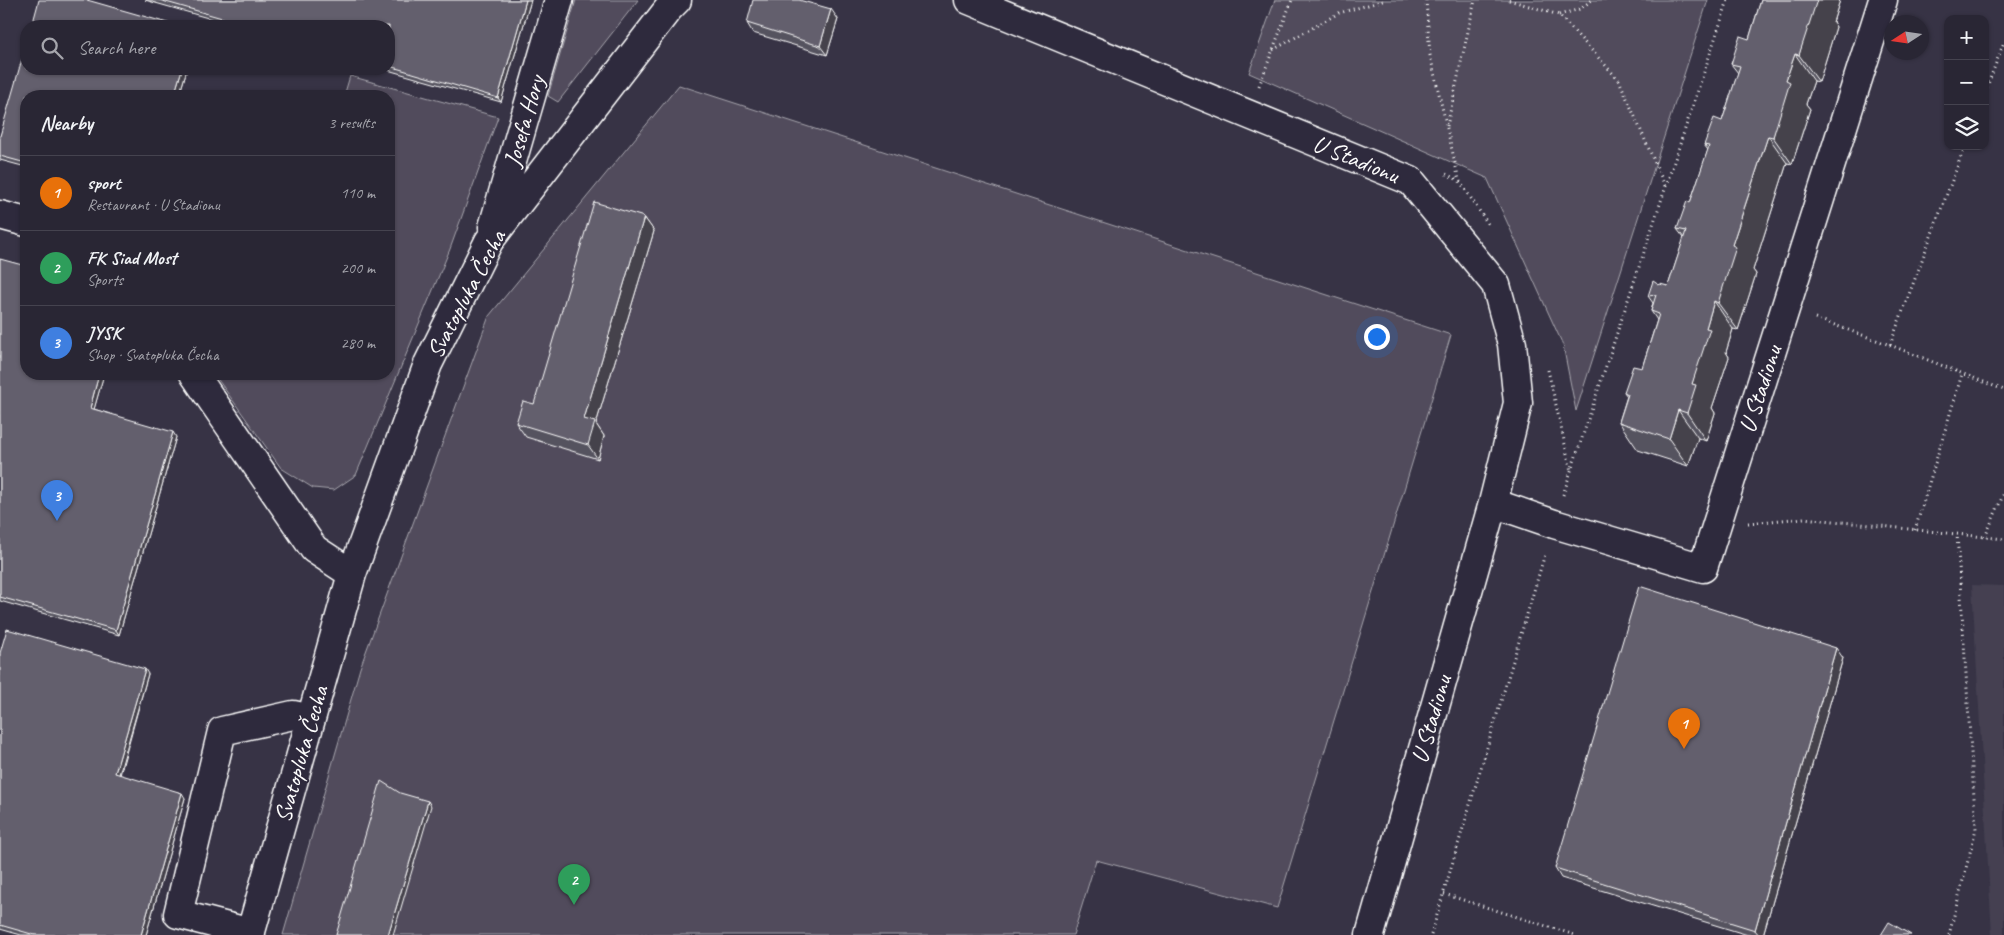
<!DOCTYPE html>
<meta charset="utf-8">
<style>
body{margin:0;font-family:Caveat,sans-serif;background:#312e3c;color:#f1f3f6}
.controls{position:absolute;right:15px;top:15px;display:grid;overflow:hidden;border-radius:10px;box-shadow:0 1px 4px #0004}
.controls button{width:45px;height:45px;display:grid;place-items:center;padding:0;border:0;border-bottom:1px solid #45434f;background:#292634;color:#f1f3f6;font:25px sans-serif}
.compass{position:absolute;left:1884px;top:15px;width:45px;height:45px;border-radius:50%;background:#292634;box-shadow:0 1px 4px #0004;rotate:258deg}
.you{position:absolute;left:1376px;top:336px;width:18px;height:18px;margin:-12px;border:4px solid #fff;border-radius:50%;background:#1a73e8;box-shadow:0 0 0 8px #1a73e833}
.badge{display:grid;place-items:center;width:32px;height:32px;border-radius:50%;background:#ff9aa2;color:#fff;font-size:16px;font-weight:700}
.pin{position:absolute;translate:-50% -41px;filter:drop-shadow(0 1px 2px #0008)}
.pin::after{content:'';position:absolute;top:26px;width:18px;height:15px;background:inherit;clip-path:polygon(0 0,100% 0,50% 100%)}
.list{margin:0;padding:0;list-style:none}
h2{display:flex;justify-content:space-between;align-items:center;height:65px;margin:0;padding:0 20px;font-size:21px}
h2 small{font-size:16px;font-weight:400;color:#a5a5ac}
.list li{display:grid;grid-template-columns:32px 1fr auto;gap:15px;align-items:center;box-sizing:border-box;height:75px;padding:0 20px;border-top:1px solid #45434f}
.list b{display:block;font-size:19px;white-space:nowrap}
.list p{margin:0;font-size:16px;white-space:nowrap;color:#a5a5ac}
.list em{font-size:16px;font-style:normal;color:#a5a5ac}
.icon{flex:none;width:28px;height:28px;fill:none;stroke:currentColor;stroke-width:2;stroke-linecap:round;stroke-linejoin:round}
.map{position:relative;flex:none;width:2004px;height:935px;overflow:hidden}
.search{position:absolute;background:#292634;box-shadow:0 1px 4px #0004;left:20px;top:20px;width:375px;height:55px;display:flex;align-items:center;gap:12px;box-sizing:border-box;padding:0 18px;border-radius:20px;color:#a5a5ac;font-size:19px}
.panel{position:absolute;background:#292634;box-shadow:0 1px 4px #0004;left:20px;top:90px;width:375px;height:290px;border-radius:20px}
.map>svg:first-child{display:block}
.built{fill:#444051}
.green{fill:#514c5c;stroke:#a8a6ae}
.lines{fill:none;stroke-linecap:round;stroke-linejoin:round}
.minor-casing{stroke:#fff;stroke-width:31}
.path{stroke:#fff;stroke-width:3;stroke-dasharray:1 4;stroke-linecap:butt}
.minor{stroke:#2f2a3d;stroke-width:28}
.wall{fill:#55525e;stroke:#fff}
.shaded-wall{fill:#45424c;stroke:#fff}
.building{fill:#635f6d;stroke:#fff}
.labels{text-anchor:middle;stroke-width:4;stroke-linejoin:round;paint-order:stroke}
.street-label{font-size:24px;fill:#fff;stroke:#2f2a3d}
</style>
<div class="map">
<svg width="2004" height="935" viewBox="0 0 2004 935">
<rect width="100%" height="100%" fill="#373345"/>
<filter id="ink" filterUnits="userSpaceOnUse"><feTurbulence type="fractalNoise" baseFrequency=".02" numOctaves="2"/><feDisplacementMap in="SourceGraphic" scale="10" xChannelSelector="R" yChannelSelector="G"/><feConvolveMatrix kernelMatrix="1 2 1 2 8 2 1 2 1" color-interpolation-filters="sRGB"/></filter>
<g filter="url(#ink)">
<!-- built -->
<path class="built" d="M1972,585L2004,586V935H1992Z"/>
<!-- green -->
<path class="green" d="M576,0H638L558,102L548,96Z
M1275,0H1708L1576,411L1563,345L1487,178L1249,73Z
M350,76L498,117L450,249L356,475L334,490L313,488L281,468L214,374H389V96H344Z
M679,85L1451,335L1277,908L1096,860L1073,935H283L360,668L489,316Z"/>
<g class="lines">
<defs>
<path id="minor" d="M969,0L1411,181L1496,285L1512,344L1518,403L1493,503L1370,935
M0,215L26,222
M493,227L559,0
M194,374L314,549L352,574L250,935
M1493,503L1554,524L1703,568L1883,0
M352,574L428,364L489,241L669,8L677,0
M251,933L178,914L222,731L293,715L311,719"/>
</defs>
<!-- minor casing -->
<use href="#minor" class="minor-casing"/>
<!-- path -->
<path class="path" d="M1426,0L1430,55L1459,180L1488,224
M1509,0L1559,15L1619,80L1665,186
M1559,15L1580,9L1592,0
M1273,50L1339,13L1386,0
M1259,86L1292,0
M1985,92L2004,42
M1447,126L1475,0
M1446,174L1458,180
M1815,318L1890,345L1965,146
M1890,345L2004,390
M1548,370L1571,471
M1563,495L1728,0
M1748,523L1804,518L2004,539
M1915,530L1962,374
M1985,537L2004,493
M1444,894L1575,935
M1431,935L1545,554
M1949,935L1976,829L1957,534"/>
<!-- minor -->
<use href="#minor" class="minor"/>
</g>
<!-- wall -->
<path class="wall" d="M145,0H531L501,102L384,69H389V26H236Z
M1761,0H1840L1833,22L1836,27L1819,82L1814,81L1806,104L1810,109L1792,164L1787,163L1753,270L1756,274L1738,330L1733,329L1726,352L1729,357L1712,408L1715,413L1706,441L1698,438L1688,466L1638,450L1619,422L1627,396L1624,392L1642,368L1657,320L1651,311L1653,303L1648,296L1659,285L1668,286L1684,238L1677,229L1690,203L1708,150L1704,145L1722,121L1738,73L1731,64L1749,39Z
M838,19L827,55L753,33L747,23Z
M26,69H187L179,96H26V167L0,160V136Z
M644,217L654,231L596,424L604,436L598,459L526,437L516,423L534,404Z
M0,259L26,374H104L94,409L176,437L119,635L0,601Z
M0,653L148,674L120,775L185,798L146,935H21L0,929Z
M1843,658L1763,935H1748L1561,878L1555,868Z"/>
<!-- shaded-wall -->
<path class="shaded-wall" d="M526,0H531L501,102L498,98Z
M1814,0H1840L1833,22L1836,27L1819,82L1799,55Z
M831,9L838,19L827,55L820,46Z
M1795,54L1814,81L1806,104L1810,109L1792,164L1773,137L1786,80Z
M182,69H187L179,96H174Z
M1768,136L1787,163L1753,270L1756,274L1738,330L1718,303L1732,245Z
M644,217L654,231L596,424L604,436L598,459L588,445L584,419Z
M1714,301L1733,329L1726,352L1729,357L1712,408L1715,413L1706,441L1687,413L1692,384L1706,328Z
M99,374H104L93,413L90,408Z
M1678,410L1698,438L1688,466L1669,439Z
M173,432L176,437L119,635L116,630Z
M1836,648L1843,658L1763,935H1759L1755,930Z
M145,669L148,674L118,778L115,773Z
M182,793L185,798L146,935H141Z
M428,801L431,806L393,935H388Z"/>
<!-- building -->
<path class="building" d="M39,0H87L178,26H32Z
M159,0H526L498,98L389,66V26H250Z
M753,0H799L831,9L820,46L747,23Z
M1761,0H1817L1799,55L1795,54L1786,80L1790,82L1773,137L1768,136L1732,245L1736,247L1718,303L1714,301L1706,328L1710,329L1692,384L1696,385L1687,413L1678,410L1669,439L1619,422L1628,394L1624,392L1633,366L1642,368L1659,314L1651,311L1656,295L1648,296L1653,281L1659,285L1660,284L1668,286L1686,231L1677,229L1687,201L1690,203L1709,146L1704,145L1714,118L1722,121L1740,66L1731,64L1740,36L1749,39Z
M26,45V69H182L174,96H26V163L0,156V136Z
M594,202L644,217L584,419L595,422L588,445L516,423L523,401L534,404Z
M0,259L26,266V374H99L90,408L173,432L116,630L0,597Z
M1639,586L1836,648L1755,930L1555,868Z
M7,629L145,669L115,773L182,793L141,935H35L0,925V653Z
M381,781L400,793L428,801L388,935H336Z
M1889,922L1911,935H1881Z"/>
</g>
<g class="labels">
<!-- street labels -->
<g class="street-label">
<text transform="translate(524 121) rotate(-74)" y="8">Josefa Hory</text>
<text transform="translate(1356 159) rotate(22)" y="8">U Stadionu</text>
<text transform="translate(466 294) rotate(-62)" y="8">Svatopluka Čecha</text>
<text transform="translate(1760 389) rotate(-72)" y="8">U Stadionu</text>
<text transform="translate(1431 719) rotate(-74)" y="8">U Stadionu</text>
<text transform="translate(301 754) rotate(-74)" y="8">Svatopluka Čecha</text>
</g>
</g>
</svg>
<div class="controls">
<button>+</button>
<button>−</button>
<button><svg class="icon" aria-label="layers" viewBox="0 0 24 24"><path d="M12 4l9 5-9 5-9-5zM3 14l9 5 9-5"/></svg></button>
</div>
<svg class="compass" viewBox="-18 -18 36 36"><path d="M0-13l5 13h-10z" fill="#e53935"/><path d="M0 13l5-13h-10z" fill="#a5a5ac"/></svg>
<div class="you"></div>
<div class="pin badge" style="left:1684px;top:749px;background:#e8710a">1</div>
<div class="pin badge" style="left:574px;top:905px;background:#2e9e5b">2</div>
<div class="pin badge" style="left:57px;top:521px;background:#3f7fe0">3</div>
<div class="search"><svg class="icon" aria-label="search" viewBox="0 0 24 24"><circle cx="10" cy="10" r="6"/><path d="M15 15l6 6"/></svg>Search here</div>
<section class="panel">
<h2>Nearby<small>3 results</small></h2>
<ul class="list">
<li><span class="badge" style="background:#e8710a">1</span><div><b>sport</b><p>Restaurant · U Stadionu</p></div><em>110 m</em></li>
<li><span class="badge" style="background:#2e9e5b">2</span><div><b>FK Siad Most</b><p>Sports</p></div><em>200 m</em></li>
<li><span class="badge" style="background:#3f7fe0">3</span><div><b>JYSK</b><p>Shop · Svatopluka Čecha</p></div><em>280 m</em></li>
</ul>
</section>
</div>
